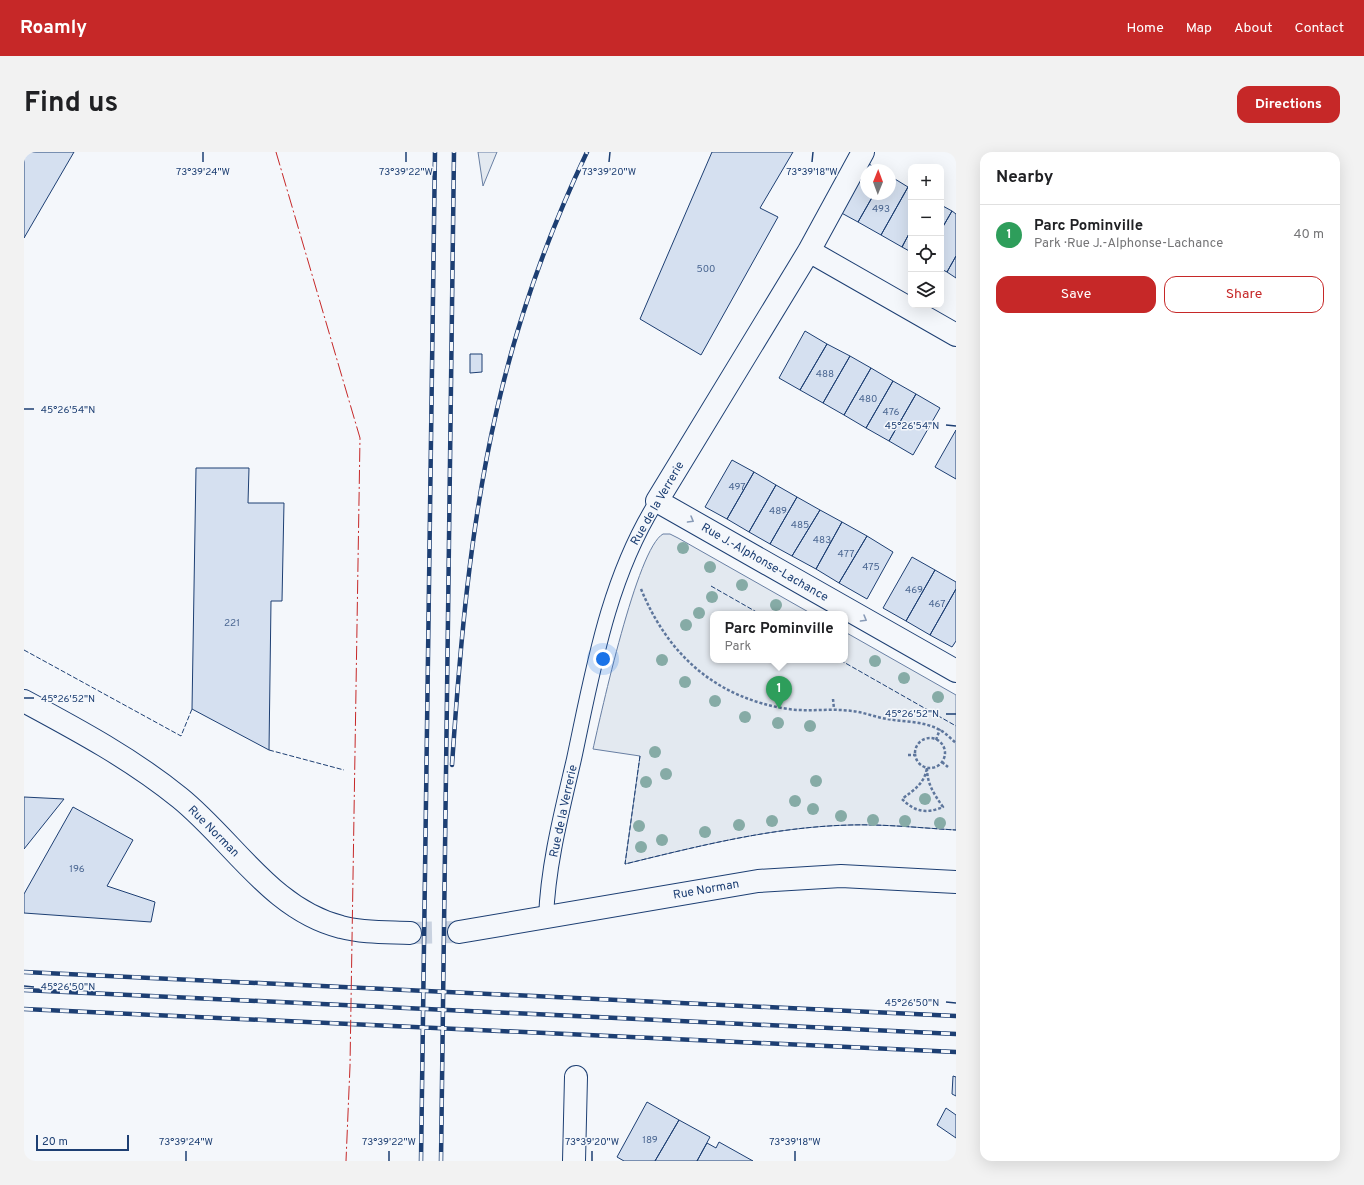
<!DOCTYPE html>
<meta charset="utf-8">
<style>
body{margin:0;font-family:Overpass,sans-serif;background:#f2f2f2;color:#202124}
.controls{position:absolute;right:12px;top:12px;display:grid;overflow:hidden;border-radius:8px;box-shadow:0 4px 16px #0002}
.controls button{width:36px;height:36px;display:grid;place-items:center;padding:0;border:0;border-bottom:1px solid #e0e0e0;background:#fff;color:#202124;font:20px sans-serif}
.compass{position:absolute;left:836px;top:12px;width:36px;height:36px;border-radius:50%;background:#fff;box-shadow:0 4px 16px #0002;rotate:1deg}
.scale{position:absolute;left:12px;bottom:10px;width:93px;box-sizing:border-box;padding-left:4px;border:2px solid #1d3f73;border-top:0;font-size:11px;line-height:14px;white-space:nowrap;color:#1d3f73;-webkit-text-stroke:3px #f4f7fb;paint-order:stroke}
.you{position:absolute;left:579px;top:507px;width:14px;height:14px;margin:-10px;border:3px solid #fff;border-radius:50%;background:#1a73e8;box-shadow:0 0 0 6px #1a73e833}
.badge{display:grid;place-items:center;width:26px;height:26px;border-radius:50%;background:#c62828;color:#fff;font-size:13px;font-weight:700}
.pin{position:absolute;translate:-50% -33px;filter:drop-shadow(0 1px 2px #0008)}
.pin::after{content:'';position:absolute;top:21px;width:14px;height:12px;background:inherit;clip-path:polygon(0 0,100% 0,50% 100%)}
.popup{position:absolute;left:686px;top:459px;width:138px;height:52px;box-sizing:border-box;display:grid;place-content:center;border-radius:8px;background:#fff;filter:drop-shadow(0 1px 3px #0005);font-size:13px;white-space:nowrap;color:#757577}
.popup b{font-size:15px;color:#202124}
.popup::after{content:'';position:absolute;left:50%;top:100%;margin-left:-8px;border:8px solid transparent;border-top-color:#fff}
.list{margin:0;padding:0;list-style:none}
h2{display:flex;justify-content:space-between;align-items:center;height:52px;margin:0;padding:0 16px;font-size:17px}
h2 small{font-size:13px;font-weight:400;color:#757577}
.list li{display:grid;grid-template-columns:26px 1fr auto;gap:12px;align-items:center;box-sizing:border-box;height:60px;padding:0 16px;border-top:1px solid #e0e0e0}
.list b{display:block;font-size:15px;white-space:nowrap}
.list p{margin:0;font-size:13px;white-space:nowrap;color:#757577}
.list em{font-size:13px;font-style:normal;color:#757577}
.actions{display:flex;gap:8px;padding:12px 16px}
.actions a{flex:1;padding:9px 0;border:1px solid #c62828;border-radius:12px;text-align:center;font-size:14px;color:#c62828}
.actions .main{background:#c62828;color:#fff}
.icon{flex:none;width:22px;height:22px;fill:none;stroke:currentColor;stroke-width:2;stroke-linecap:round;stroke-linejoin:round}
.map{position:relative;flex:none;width:932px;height:1009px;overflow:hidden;border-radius:12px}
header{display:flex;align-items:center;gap:24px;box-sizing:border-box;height:56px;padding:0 20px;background:#c62828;color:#fff}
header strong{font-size:19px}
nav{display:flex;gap:22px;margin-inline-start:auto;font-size:14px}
.intro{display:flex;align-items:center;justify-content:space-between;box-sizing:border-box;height:96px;padding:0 24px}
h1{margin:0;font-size:28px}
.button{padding:10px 18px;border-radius:12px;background:#c62828;color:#fff;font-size:14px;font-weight:700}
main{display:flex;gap:24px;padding:0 24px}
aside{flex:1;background:#fff;border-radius:12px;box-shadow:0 4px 16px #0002}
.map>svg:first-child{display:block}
.green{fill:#e3e9f0;stroke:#687fa3}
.building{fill:#d5e0f0;stroke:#1d3f73}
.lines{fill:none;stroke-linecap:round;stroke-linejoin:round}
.secondary-tunnel{stroke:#c9d2e0;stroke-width:22;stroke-dasharray:22 11;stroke-linecap:butt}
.lane-casing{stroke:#1d3f73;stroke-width:16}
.street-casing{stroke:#1d3f73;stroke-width:24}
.secondary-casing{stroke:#1d3f73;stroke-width:24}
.path{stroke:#5e769c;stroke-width:2.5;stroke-dasharray:3 2;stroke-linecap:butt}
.lane{stroke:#f4f7fb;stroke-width:14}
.street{stroke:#f4f7fb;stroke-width:22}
.secondary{stroke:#f4f7fb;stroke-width:22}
.rail-casing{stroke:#1d3f73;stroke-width:4.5}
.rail{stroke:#f4f7fb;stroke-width:3;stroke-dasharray:9;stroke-linecap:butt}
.fence{stroke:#1d3f73;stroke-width:1;stroke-dasharray:5 2;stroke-linecap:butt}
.power{stroke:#c62828;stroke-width:1;stroke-dasharray:14 3 2 3;stroke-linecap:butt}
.tree{fill:#86aba6}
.oneway{stroke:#889bb7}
.ticks{fill:none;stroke:#1d3f73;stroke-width:1.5}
.labels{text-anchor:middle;stroke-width:3;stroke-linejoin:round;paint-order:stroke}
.number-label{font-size:10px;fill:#4b6792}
.street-label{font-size:12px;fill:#1d3f73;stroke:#f4f7fb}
.ticks-label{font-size:10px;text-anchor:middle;fill:#1d3f73;stroke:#f4f7fb;stroke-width:3;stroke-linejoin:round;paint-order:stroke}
</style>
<header>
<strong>Roamly</strong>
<nav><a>Home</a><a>Map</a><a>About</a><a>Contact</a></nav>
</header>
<div class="intro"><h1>Find us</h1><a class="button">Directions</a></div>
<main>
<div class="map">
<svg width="932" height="1009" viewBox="0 0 932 1009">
<rect width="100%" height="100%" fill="#f4f7fb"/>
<!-- green -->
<path class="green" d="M454,0H473L459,34Z
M639,382H646L654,386L788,462H689V508H821V480L932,543V678C897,676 861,672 826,673C749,675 675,694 601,712L616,604L569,597C577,562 613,396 639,382Z"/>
<!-- building -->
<path class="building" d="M0,0H50L0,86Z
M688,0H769L736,56L754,65L677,203L616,167Z
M840,9L855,18H842V42H850L834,70L812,58Z
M866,24L884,35L857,83L834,70L850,42H866Z
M884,35L887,36V78L878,95L857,83Z
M917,53L928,59L917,78Z
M928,59L932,62V104L923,120L917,117V78Z
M887,78V100L878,95Z
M932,104V126L923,120Z
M781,179L803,192L776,238L755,226Z
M803,192L826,204L799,251L776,238Z
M446,202H458V220L446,221Z
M826,204L847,216L820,263L799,251Z
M847,216L869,229L842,276L820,263Z
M869,229L892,242L865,289L842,276Z
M892,242L916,256L889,303L865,289Z
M932,278V327L911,315Z
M708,308L730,320L703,367L681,355Z
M172,316H225L224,351H260L258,449H247L245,598L168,557Z
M730,320L752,333L725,380L703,367Z
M752,333L773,345L746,392L725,380Z
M773,345L796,358L768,404L746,392Z
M796,358L818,370L792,417L768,404Z
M818,370L843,384L815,431L792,417Z
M843,384L869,400L843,447L815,431Z
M888,405L911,418L882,469L859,456Z
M911,418L932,430V437L906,483L882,469Z
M932,437V489L928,495L906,483Z
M0,645L40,647L0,697Z
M49,655L109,688L83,734L131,750L127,770L0,761V742Z
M929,924L932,925V944L928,942Z
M623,950L655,968L631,1009H600L593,1005Z
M922,956L932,963V986L913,973Z
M655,968L686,985L673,1009H631Z
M695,990L729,1009H673L683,991L692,996Z"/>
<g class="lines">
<!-- secondary-tunnel -->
<path class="secondary-tunnel" d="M386,781L435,780"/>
<defs>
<path id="lane" d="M522,766C524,712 538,659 550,607C569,518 584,427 633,349"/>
<path id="street" d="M839,0L785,99L633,349L932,519
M785,99L932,183
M550,1009L552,925"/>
<path id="secondary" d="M0,549C54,578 108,607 156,646C209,689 248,758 317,775C339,781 364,780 386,781
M435,780L734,729L817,724L932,730"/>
</defs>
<!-- lane casing -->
<use href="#lane" class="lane-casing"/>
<!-- street casing -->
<use href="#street" class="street-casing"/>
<!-- secondary casing -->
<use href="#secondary" class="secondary-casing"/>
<!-- path -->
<path class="path" d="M617,437C644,503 692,546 764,557C785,560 806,556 828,559C839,560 851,565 863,567C880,570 900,569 916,578C922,581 927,587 932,591
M809,547L810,557
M891 601a15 15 0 1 1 30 0a15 15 0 1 1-30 0Z
M912,588L916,577
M884,603H891
M918,610L924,615
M903,616C903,632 910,642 919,655C902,662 891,660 878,647C891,637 900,632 903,616Z"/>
<!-- lane -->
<use href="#lane" class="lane"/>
<!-- street -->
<use href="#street" class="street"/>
<!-- secondary -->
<use href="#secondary" class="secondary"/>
<defs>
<path id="rail" d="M428,613C436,494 446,374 473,257C493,169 524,82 563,0
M0,820L932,864
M0,838L932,882
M0,857L932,900
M397,1009L411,0
M417,1009L430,0"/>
</defs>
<!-- rail casing -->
<use href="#rail" class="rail-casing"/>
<!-- rail -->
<use href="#rail" class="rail"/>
<!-- fence -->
<path class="fence" d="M687,434L736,462
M0,498L157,584L168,557
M816,508L932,574
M245,598L320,618
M616,604L601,712C675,694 749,675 826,673C861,672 897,676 932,678"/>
<!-- power -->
<path class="power" d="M252,0L336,286L326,914L322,1009"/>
</g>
<!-- trees -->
<g class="tree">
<circle cx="659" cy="396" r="6"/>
<circle cx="686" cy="415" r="6"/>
<circle cx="718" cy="433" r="6"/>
<circle cx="688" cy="445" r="6"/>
<circle cx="752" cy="453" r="6"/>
<circle cx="675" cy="461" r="6"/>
<circle cx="662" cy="473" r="6"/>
<circle cx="638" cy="508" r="6"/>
<circle cx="851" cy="509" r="6"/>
<circle cx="880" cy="526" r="6"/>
<circle cx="661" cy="530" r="6"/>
<circle cx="914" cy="545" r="6"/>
<circle cx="691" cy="549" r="6"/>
<circle cx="721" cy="565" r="6"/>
<circle cx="754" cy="571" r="6"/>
<circle cx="786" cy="574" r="6"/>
<circle cx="631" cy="600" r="6"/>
<circle cx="642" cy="622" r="6"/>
<circle cx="792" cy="629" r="6"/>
<circle cx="622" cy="630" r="6"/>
<circle cx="901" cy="647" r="6"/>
<circle cx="771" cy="649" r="6"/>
<circle cx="789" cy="657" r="6"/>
<circle cx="817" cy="664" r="6"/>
<circle cx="849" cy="668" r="6"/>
<circle cx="748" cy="669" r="6"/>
<circle cx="881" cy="669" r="6"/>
<circle cx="916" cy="671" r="6"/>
<circle cx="715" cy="673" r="6"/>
<circle cx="615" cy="674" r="6"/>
<circle cx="681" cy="680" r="6"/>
<circle cx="638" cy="688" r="6"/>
<circle cx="617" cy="695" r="6"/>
</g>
<!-- one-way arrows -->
<defs><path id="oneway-chevron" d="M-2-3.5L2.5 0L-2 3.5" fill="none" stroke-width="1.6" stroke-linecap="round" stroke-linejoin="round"/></defs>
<g class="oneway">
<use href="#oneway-chevron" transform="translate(667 368) rotate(30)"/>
<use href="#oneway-chevron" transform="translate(840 467) rotate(30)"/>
</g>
<!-- ticks -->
<path class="ticks" d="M179,10V0M382,10V0M585,10L586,0M788,10L789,0M0,257H10M922,273L932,274M0,546H10M922,562H932M0,834L10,835M922,850L932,851M162,1009V999M365,1009V999M568,1009V999M771,1009V999"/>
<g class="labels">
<!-- number labels -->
<g class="number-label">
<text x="857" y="60">493</text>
<text x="682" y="120">500</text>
<text x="801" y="225">488</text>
<text x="844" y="250">480</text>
<text x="867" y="263">476</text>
<text x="713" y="338">497</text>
<text x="754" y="362">489</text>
<text x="776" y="376">485</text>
<text x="798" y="391">483</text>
<text x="822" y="405">477</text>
<text x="847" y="418">475</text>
<text x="890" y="441">469</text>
<text x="913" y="455">467</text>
<text x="208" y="474">221</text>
<text x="53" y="720">196</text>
<text x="626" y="991">189</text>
</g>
<!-- street labels -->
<g class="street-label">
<text transform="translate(633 351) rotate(-60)" y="4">Rue de la Verrerie</text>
<text transform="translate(741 410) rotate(30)" y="4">Rue J.-Alphonse-Lachance</text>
<text transform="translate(539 659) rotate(-78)" y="4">Rue de la Verrerie</text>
<text transform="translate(190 679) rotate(45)" y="4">Rue Norman</text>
<text transform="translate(682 737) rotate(-10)" y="4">Rue Norman</text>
</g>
</g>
<g class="ticks-label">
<text x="179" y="23">73°39'24"W</text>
<text x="382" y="23">73°39'22"W</text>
<text x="585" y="23">73°39'20"W</text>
<text x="788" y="23">73°39'18"W</text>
<text x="44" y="261">45°26'54"N</text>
<text x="888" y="277">45°26'54"N</text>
<text x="44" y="550">45°26'52"N</text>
<text x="888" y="565">45°26'52"N</text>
<text x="44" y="838">45°26'50"N</text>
<text x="888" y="854">45°26'50"N</text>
<text x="162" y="993">73°39'24"W</text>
<text x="365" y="993">73°39'22"W</text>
<text x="568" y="993">73°39'20"W</text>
<text x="771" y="993">73°39'18"W</text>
</g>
</svg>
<div class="controls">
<button>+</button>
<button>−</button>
<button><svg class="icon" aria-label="locate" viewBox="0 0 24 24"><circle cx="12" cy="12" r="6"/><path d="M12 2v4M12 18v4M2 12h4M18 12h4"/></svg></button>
<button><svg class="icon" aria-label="layers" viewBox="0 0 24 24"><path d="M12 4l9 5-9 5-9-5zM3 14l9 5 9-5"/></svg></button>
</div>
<svg class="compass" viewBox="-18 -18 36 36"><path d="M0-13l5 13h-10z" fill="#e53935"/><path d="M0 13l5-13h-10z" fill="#757577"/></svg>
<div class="scale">20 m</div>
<div class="you"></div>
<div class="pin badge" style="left:755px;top:557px;background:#2e9e5b">1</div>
<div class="popup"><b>Parc Pominville</b>Park</div>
</div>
<aside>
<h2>Nearby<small></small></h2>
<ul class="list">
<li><span class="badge" style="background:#2e9e5b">1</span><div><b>Parc Pominville</b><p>Park · Rue J.-Alphonse-Lachance</p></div><em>40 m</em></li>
</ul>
<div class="actions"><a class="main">Save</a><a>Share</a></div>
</aside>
</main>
